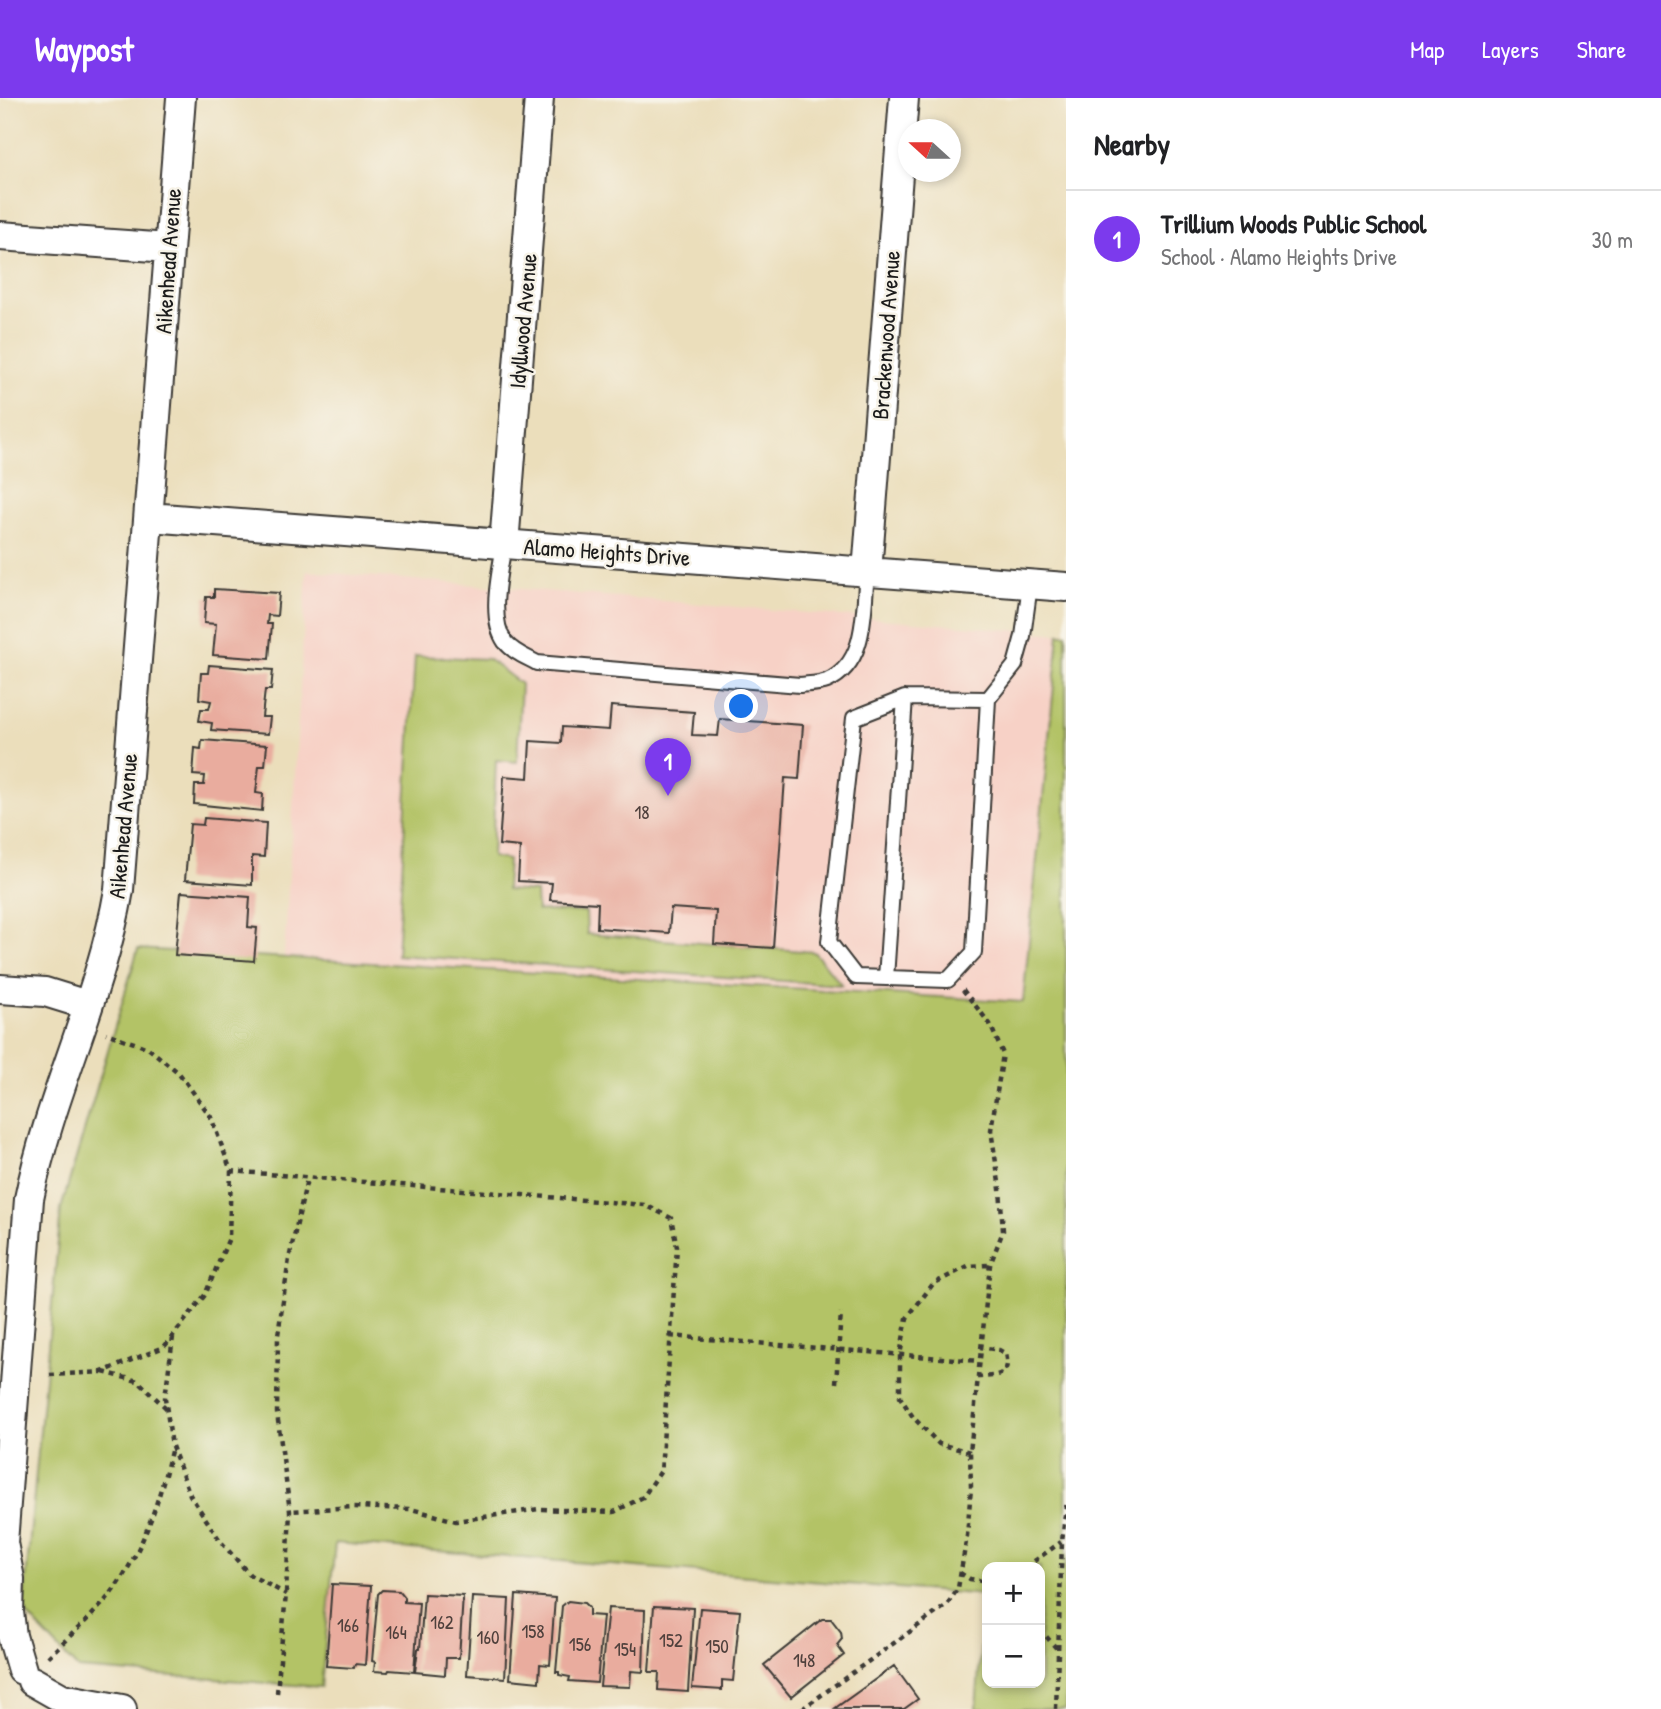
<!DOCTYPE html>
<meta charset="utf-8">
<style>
body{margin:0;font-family:"Patrick Hand",sans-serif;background:#f6f6f6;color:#202124}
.controls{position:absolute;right:21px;bottom:21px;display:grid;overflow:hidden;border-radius:14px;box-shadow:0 4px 10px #0003}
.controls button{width:63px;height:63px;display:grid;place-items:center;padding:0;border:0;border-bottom:2px solid #e0e0e0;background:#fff;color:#202124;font:35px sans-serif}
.compass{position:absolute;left:898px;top:21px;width:63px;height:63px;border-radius:50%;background:#fff;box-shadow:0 4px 10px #0003;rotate:291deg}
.you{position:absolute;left:742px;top:609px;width:24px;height:24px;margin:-18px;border:5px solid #fff;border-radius:50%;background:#1a73e8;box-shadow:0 0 0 10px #1a73e833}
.badge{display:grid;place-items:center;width:46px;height:46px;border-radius:50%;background:#7c3aed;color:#fff;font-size:23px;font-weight:700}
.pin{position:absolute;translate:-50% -58px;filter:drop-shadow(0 2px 4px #0008)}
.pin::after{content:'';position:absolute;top:37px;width:24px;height:21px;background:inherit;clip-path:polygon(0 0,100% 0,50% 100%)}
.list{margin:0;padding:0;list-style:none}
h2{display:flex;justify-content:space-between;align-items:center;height:91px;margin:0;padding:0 28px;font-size:30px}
h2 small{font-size:23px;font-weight:400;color:#757577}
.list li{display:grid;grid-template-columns:46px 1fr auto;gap:21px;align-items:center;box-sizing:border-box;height:98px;padding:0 28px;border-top:2px solid #e0e0e0}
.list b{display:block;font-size:26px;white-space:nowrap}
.list p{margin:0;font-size:23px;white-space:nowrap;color:#757577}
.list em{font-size:23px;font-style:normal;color:#757577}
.map{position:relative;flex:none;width:1066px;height:1611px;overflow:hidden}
header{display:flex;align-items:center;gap:42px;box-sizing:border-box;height:98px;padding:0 35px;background:#7c3aed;color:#fff}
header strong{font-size:33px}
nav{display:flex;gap:38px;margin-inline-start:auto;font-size:24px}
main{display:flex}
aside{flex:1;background:#fff}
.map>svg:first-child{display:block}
.built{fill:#f7d1c6}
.green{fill:#b3c366;stroke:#687041;stroke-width:2;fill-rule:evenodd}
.building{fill:#e9ac9e}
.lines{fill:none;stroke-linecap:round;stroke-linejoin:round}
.lane-casing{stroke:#3b3934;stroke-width:18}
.street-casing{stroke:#3b3934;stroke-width:32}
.path{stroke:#3b3934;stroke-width:4.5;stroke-dasharray:5 5;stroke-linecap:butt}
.lane{stroke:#fff;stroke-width:14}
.street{stroke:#fff;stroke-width:28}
.labels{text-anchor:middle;stroke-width:5;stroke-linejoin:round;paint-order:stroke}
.number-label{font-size:19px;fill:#4f403c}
.street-label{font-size:23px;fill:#1c1c1c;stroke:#f7f3e8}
</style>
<header>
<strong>Waypost</strong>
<nav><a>Map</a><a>Layers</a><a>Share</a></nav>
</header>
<main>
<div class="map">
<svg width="1066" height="1611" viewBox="0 0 1066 1611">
<rect width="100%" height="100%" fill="#f7f3e8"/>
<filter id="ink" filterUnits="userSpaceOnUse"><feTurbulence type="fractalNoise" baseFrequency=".0143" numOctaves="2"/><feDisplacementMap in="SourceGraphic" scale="14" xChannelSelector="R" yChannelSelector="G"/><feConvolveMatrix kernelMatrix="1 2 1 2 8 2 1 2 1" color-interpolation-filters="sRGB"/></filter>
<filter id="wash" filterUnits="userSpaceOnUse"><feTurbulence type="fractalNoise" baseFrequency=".00686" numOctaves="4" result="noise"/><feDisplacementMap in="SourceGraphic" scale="28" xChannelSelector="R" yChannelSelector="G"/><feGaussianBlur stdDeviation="1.57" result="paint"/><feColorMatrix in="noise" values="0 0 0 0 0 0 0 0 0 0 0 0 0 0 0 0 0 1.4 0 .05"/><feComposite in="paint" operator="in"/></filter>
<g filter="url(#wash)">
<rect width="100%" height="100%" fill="#ebdebb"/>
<!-- built -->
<path class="built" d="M307,473L1059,536L1023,904L284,860Z"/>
<!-- green -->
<path class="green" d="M1059,536H1066V1611H976L985,1497L335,1445L321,1589L78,1571L23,1513L61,1111L138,851L1023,904ZM987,1469H1040V1585H987Z
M415,558L488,561L521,586L517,664L496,662L492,759L508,762L506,792L536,794L537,813L586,814L587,836L814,854L842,887L397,857Z"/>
<g id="blocks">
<!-- building -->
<path class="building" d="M214,491L279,495L277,518L268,517L267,526H272L269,561L213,557L216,526L204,525L206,499H214Z
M209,567L273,572L271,592H265L262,619H270L268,636L211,632L212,625L199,623L201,611H209L211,603L199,601L201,575H208Z
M611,608L694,614L692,637L718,638L720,621L803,627L799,681L785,680L773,850L714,846L716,813L671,810L669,835L597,830L598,805L550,802L552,785L518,783L520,749L499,747L504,678L528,680L530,643L561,645L562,629L609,632Z
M202,642L267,647L265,668H259L256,695L263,696L262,713L194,706L195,687H204L205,678L193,677L195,650L201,651Z
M204,720L266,725L264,759L252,758V787L185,782L190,726L203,727Z
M181,794L250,799L248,829L257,830L254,863L175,857Z
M332,1486L371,1488L365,1567L355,1566L354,1570L326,1568Z
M382,1492L399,1493L404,1499V1504L419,1505L414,1574L389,1572L388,1574L374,1573L375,1564L372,1563L378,1496Z
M424,1496L463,1498L459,1560H446L445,1577L415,1574L418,1551H420Z
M516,1497L555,1500L550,1567L540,1566L539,1584L510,1581Z
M472,1499L509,1501L505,1580L467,1577Z
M568,1503L584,1505L589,1510V1517L603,1518L597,1585L569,1583L570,1579L559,1577V1574H556L562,1508Z
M654,1508L693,1510L688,1594L658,1592L659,1574H649Z
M608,1510L645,1512L643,1574L631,1573L630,1589L600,1588Z
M700,1510L740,1513L733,1583L722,1582V1592L692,1590Z
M822,1521H831L841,1534L842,1541L837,1547L844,1557L791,1599L764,1567Z
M894,1568L918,1601L904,1611H834Z"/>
</g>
</g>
<g filter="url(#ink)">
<use href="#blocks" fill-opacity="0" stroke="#3b3934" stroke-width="2"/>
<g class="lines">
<defs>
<path id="lane" d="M504,447C500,473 488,520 505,544C513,554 526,559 537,565L800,587C808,586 819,586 827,583C868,565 863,511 867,474
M988,601L974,854L948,882L856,879L829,844L854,620L905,600L988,601L1015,567L1023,538L1030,487
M886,880L905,600"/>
<path id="street" d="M0,138L169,150
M149,419L1066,489
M504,447L539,0
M867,474L904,0
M0,891L45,894L87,907
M22,1572L12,1538L9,1514L10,1481L3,1445L29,1101C50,996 101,898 119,792L181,0
M32,1583L62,1600L122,1611"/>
</defs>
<!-- lane casing -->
<use href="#lane" class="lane-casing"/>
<!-- street casing -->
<use href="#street" class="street-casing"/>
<!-- path -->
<path class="path" d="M231,1073L645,1107L671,1120L677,1149L661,1373L643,1399L614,1414L539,1411L456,1423L411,1411L354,1409L290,1413
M670,1238L979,1263
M173,1239L165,1300L172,1348L190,1397L221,1444L250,1477L286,1496
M103,1274L138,1283L166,1310
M50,1277L102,1274L164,1249L205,1197L229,1140L231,1073L211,1019L179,975L148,950L106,935
M977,1279C994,1278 1012,1279 1006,1256L999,1252L980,1249
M836,1285L841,1215
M970,1354L939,1346L913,1319L900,1299V1257L907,1220L933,1186L968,1168L990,1167
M1026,1469L1061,1444
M960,1475L970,1481L987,1484
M1040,1531L1057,1551
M48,1559C68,1539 91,1520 109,1498C144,1453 159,1403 172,1349
M277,1595L286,1496L290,1413L277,1315L278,1237L289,1161L307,1081
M802,1611L947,1507L958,1490L967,1438L971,1390L970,1354L990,1167L1003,1133L1000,1091L991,1032L1003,956L990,926L963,892
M1056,1611L1062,1444L1066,1407"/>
<!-- lane -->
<use href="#lane" class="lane"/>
<!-- street -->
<use href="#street" class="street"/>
</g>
</g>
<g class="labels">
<!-- number labels -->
<g class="number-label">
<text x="642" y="721">18</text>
<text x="442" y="1531">162</text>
<text x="348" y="1534">166</text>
<text x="533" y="1540">158</text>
<text x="396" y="1541">164</text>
<text x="488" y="1546">160</text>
<text x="671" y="1549">152</text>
<text x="580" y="1553">156</text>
<text x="717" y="1555">150</text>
<text x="625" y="1558">154</text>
<text x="804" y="1569">148</text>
</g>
<!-- street labels -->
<g class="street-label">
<text transform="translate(168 163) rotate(-86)" y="8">Aikenhead Avenue</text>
<text transform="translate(523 223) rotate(-85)" y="8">Idyllwood Avenue</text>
<text transform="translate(886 237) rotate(-86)" y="8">Brackenwood Avenue</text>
<text transform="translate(607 454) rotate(4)" y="8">Alamo Heights Drive</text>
<text transform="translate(123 728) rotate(-85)" y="8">Aikenhead Avenue</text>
</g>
</g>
</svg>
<div class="controls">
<button>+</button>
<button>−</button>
</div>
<svg class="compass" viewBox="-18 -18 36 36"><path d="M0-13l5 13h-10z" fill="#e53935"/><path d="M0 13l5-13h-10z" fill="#757577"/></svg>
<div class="you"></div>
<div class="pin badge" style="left:668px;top:698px">1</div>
</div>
<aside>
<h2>Nearby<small></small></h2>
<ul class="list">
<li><span class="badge">1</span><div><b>Trillium Woods Public School</b><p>School · Alamo Heights Drive</p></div><em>30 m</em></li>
</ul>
</aside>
</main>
